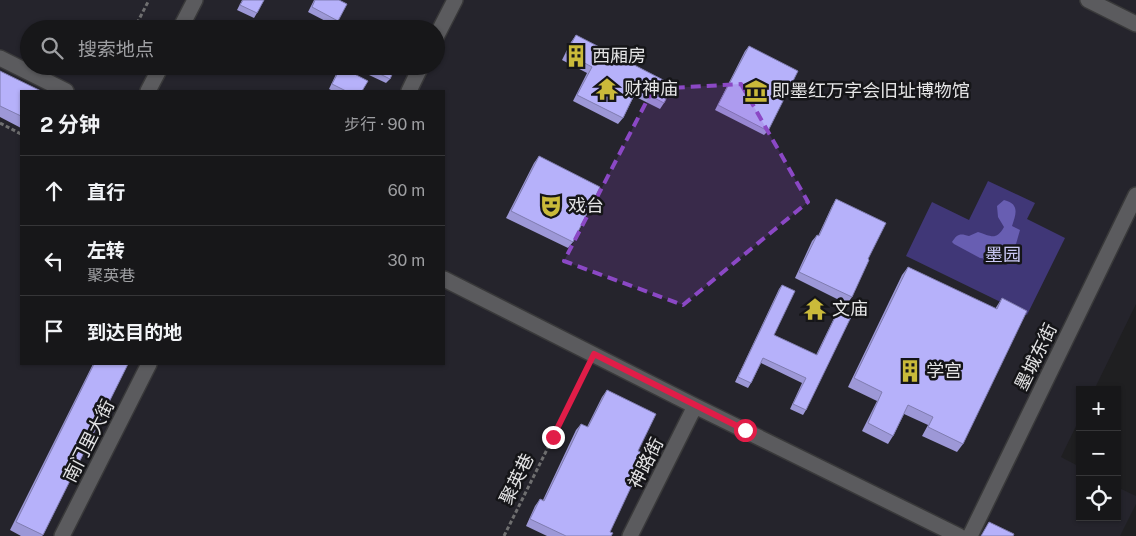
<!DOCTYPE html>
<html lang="zh">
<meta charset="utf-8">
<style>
body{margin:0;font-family:"Public Sans","Noto Sans SC",sans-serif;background:#242426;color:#f1f3f6}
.controls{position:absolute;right:15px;bottom:15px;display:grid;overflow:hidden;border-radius:0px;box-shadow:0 1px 4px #0004}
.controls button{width:45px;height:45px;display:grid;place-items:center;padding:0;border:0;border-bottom:1px solid #363638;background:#171719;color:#f1f3f6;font:25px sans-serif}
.stop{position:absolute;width:15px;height:15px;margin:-11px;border:4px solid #e11d48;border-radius:50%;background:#fff}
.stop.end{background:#e11d48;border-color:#fff;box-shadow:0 1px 5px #0008}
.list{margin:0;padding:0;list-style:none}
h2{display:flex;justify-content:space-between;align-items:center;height:65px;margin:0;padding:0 20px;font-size:21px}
h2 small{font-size:16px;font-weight:400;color:#9e9fa2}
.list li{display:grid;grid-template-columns:32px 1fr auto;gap:15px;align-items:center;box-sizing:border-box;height:70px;padding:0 20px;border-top:1px solid #363638}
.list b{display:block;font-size:19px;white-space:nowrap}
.list p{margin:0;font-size:16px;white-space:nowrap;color:#9e9fa2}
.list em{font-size:16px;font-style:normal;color:#9e9fa2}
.icon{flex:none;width:28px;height:28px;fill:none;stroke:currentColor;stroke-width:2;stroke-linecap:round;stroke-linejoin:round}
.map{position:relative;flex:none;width:1136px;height:536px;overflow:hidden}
.search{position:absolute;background:#171719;box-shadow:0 1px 4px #0004;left:20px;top:20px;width:425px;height:55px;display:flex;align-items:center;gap:12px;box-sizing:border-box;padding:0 18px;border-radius:28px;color:#9e9fa2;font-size:19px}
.panel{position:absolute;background:#171719;box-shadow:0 1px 4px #0004;left:20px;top:90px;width:425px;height:275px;border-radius:0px}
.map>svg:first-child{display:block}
.built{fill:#25242c;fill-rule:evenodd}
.green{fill:#403777}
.water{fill:#685eb2}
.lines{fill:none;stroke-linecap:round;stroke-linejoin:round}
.minor-casing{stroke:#39393a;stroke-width:18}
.path{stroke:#6f6f70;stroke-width:3;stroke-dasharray:4 2.5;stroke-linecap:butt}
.minor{stroke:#5b5b5e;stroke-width:15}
.wall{fill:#9d98d7}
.building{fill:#b6b1fa;stroke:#7f7caf}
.route{stroke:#e11d48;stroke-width:6}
.marked{fill:#8b48c5;fill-opacity:0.2;stroke:#8b48c5;stroke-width:4;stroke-dasharray:10 6;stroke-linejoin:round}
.labels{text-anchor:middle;stroke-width:5;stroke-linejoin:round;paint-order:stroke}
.poi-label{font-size:18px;fill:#e4e4e5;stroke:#151518;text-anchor:start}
.park-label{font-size:18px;fill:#cbc9f6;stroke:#151518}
.street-label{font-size:18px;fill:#e4e4e5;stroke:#151518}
</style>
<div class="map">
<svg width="1136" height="536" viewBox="0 0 1136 536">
<rect width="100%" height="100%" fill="#1f1f21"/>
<!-- built -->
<path class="built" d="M0,0H1136V304L1094,390H1080V418L1061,457L1080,467V517H1117V487L1136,496V504L1120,536H0ZM29,29H436V66H29ZM21,91H444V364H21Z"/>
<!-- green -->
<path class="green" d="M988,181L1035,203L1027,219L1065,238L1027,315L906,256L932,202L969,220Z"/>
<!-- water -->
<path class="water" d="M1004,200C1020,204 1016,214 1012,226L1020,230L1016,244L1001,258L994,260L980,258L954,244L952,242C957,234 960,233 969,236L978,232C991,236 996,241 1004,227L998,217L997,206Z"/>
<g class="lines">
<defs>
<path id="minor" d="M1088,0L1136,24
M180,29L195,0
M436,37L455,0
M0,58L66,91
M148,91L161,66
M409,91L421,66
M444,279L695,406L959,536
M62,536L149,364
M630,536L695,406
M970,536L1136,195"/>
</defs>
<!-- minor casing -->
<use href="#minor" class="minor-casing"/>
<!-- path -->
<path class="path" d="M134,29L149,0
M0,123L21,134
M504,536L587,369"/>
<!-- minor -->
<use href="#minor" class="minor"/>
</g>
<!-- wall -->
<path class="wall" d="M242,0H264L257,13L254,18L237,10Z
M314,0H339L338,21L335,26L308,12Z
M576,35L664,103L660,109L634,96L623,118L618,124L573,101L587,73L562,60L571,42Z
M749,46L768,131L764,135L715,110L745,51Z
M302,66H318L314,72Z
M373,66H396L390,79L386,83L369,75Z
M341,67L362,91H333L329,89L337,72Z
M0,71L21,91V128L0,117Z
M539,156L573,242L568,248L506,218L534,163Z
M836,199L868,259L852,297L847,304L795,278L812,241L817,235L818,236L832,206Z
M908,267L995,309L1002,298L963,444L957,452L922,436L928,425L904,414L893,436L888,444L862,431L877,401L848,387L902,275Z
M782,285L774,335L816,355L835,316L838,311L806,410L803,415L790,409L802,383L761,363L751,383L748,388L735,382L779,289Z
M93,364H128L43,535L42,536H21L10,530Z
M607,390L638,451L610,532L611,536H547L526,526L535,506L540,499L543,500L576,430L581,424L587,427L602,397Z"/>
<!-- building -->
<path class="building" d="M243,0H264L257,13L240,5Z
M315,0H339L347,4L338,21L312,7Z
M249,21L264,29H245Z
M576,35L673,85L664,103L637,89L623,118L577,95L592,67L566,53Z
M749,46L798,71L768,131L718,105Z
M374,66H396L390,79L372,70Z
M341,67L368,81L362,91H346L332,84Z
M0,71L41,91H21V116L0,106Z
M539,156L600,187L573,242L511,211Z
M836,199L886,223L868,259L869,260L852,297L799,272L817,235L819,236Z
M908,267L997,309L1002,298L1027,311L963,444L928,427L933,417L908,405L893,436L868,423L882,392L854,378Z
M782,285L795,291L774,335L817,355L838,311L851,317L806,410L793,404L806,378L763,358L751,383L738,377Z
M94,364H128L43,535L16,522Z
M607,390L656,414L638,451L646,455L610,532L613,533L611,536H566L530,519L540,499L544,501L581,424L588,427Z
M989,522L1014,534L1013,536H981Z"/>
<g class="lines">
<!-- route -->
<path class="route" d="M553,437L594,354L745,430"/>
</g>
<!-- marked area -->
<path class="marked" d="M741,84L808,202L683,305L564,261L653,89Z"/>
<!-- icons -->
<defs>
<symbol id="building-bare" viewBox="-9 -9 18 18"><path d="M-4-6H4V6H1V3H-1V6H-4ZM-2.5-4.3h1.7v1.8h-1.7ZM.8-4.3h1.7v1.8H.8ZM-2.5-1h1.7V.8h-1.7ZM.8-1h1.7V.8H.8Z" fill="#caba3a" stroke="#151518" stroke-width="2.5" paint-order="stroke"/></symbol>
<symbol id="temple-bare" viewBox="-9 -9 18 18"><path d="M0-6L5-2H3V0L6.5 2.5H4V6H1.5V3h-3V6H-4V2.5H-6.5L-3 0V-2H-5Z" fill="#caba3a" stroke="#151518" stroke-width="2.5" paint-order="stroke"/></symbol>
<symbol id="museum-bare" viewBox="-9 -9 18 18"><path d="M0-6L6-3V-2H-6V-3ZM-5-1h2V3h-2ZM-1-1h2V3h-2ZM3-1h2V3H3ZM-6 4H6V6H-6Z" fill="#caba3a" stroke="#151518" stroke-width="2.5" paint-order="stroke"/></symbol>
<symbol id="theatre-bare" viewBox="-9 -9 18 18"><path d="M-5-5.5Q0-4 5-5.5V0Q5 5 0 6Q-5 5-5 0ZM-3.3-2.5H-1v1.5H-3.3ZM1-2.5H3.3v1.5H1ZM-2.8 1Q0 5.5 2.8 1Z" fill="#caba3a" stroke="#151518" stroke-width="2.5" paint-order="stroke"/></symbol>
</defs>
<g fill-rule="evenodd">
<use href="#building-bare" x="560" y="40" width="32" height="32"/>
<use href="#temple-bare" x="591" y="73" width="32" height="32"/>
<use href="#museum-bare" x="740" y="75" width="32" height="32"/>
<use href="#theatre-bare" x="535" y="190" width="32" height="32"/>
<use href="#temple-bare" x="799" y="293" width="32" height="32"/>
<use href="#building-bare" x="894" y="355" width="32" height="32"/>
</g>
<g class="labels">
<!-- poi labels -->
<g class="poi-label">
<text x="592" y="62">西厢房</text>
<text x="624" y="95">财神庙</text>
<text x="772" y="97">即墨红万字会旧址博物馆</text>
<text x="568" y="212">戏台</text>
<text x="832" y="315">文庙</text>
<text x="926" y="377">学宫</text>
</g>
<!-- park labels -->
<g class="park-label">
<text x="1003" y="261">墨园</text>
</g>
<!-- street labels -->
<g class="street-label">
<text transform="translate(1036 357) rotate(-64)" y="6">墨城东街</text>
<text transform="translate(89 441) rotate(-63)" y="6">南门里大街</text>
<text transform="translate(646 463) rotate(-63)" y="6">神路街</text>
<text transform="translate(517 479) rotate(-64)" y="6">聚英巷</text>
</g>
</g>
</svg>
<div class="controls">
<button>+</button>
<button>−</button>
<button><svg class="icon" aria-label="locate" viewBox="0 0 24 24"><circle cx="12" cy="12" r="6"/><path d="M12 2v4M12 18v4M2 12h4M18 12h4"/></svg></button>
</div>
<div class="stop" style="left:745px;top:430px"></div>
<div class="stop end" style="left:553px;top:437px"></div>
<div class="search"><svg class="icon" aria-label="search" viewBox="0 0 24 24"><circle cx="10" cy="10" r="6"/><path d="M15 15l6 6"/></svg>搜索地点</div>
<section class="panel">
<h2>2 分钟<small>步行 · 90 m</small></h2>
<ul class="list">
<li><svg class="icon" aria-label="ahead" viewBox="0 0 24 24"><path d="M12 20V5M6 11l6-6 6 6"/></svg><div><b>直行</b></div><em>60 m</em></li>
<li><svg class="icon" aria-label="left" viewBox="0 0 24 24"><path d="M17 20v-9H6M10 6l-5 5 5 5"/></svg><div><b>左转</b><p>聚英巷</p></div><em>30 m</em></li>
<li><svg class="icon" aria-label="arrive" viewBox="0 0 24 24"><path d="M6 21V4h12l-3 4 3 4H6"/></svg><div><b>到达目的地</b></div></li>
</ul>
</section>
</div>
